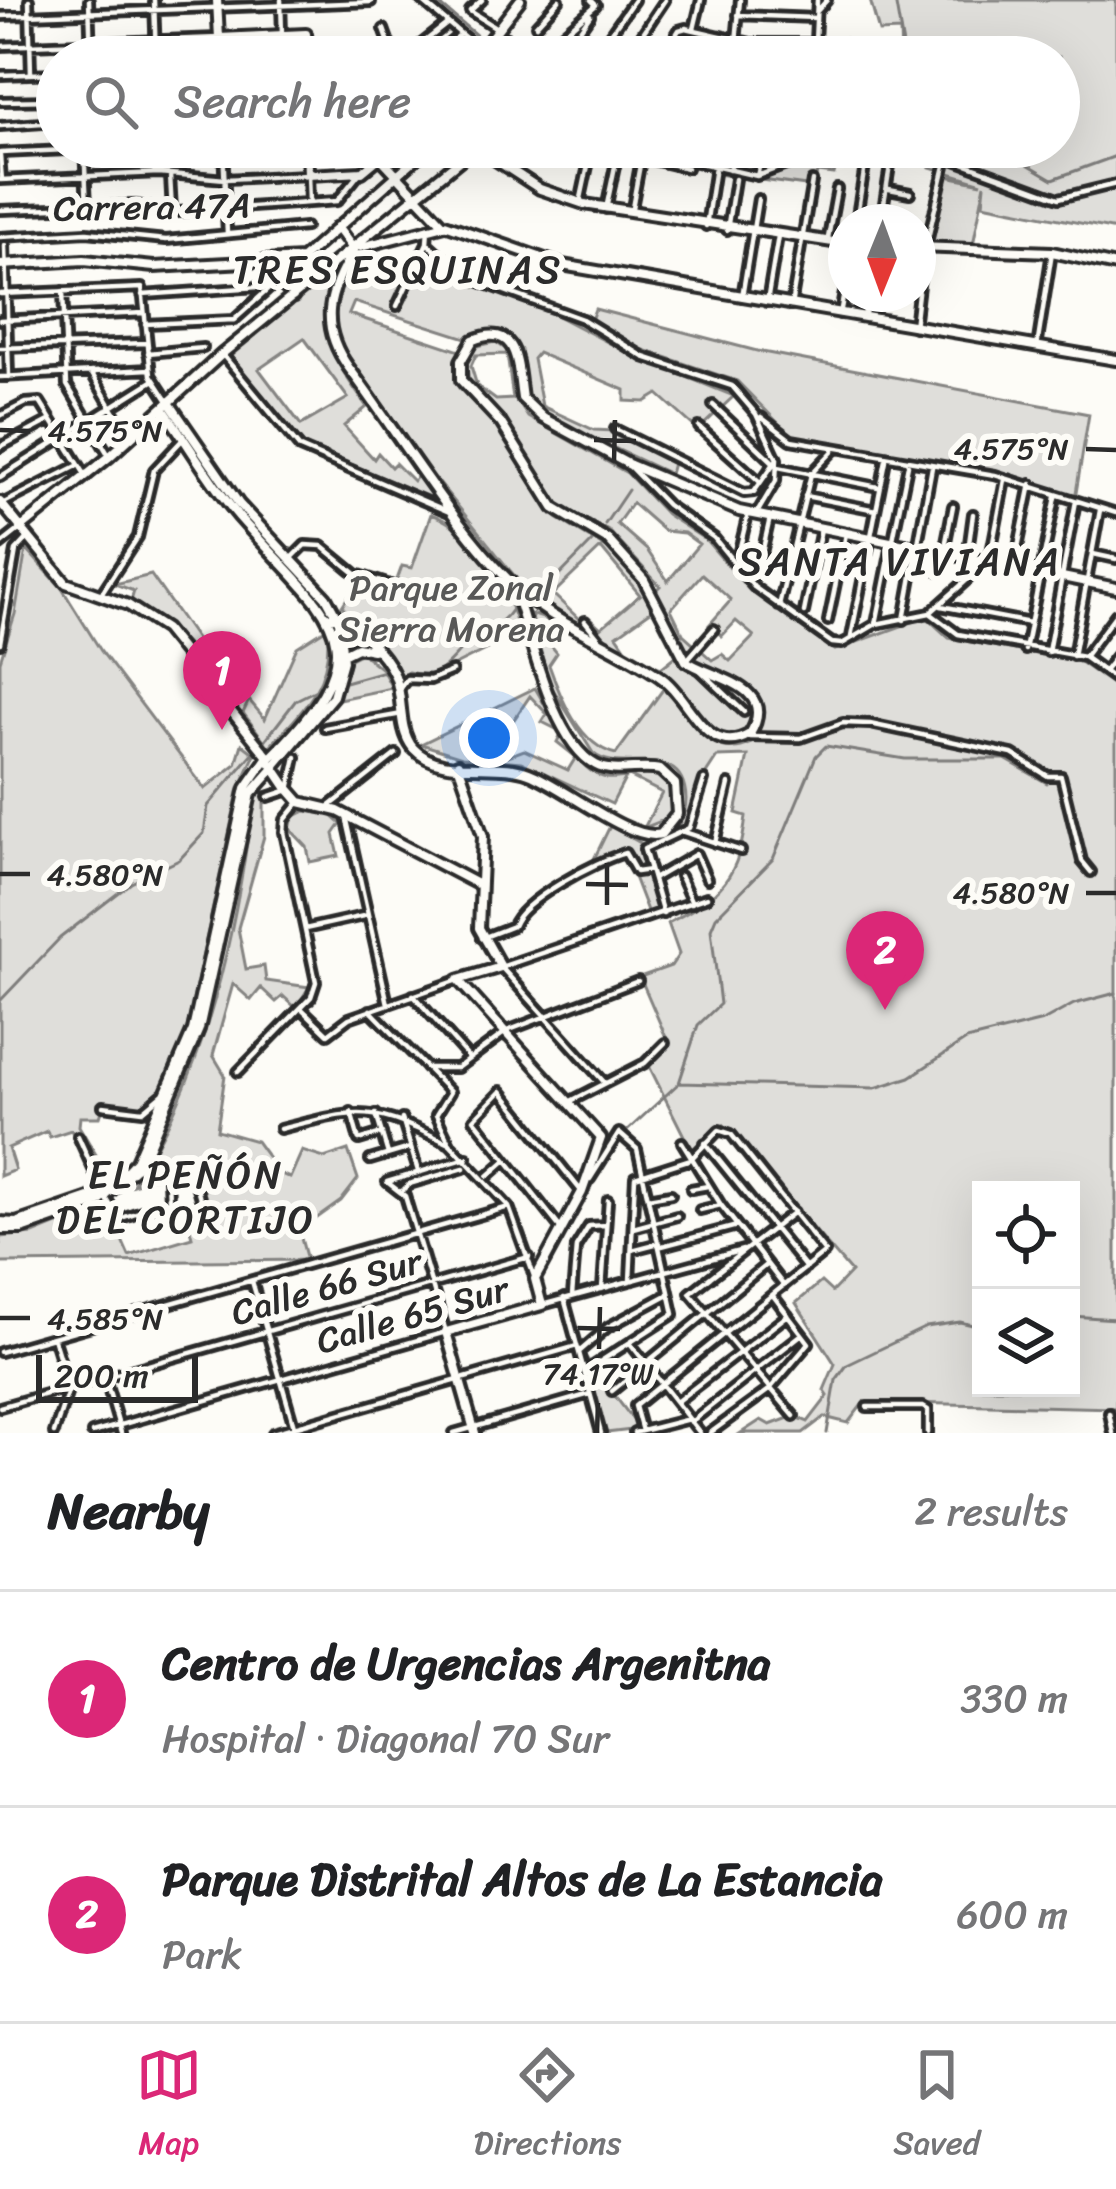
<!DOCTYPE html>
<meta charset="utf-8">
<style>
body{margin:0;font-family:Sriracha,sans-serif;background:#f6f6f6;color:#202124}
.controls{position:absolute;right:36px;bottom:36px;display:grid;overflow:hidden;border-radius:0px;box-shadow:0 12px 48px #0002}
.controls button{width:108px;height:108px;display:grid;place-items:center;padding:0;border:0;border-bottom:3px solid #e0e0e0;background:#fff;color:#202124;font:60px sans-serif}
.compass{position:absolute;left:828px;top:204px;width:108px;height:108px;border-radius:50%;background:#fff;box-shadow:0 12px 48px #0002;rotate:181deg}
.scale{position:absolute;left:36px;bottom:30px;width:162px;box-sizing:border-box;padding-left:12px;border:6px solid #2b2b2b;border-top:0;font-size:33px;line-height:42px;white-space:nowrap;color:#2b2b2b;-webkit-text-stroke:9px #fdfcf7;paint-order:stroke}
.you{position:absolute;left:489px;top:738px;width:42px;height:42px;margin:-30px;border:9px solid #fff;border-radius:50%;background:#1a73e8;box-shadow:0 0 0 18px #1a73e833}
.badge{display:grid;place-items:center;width:78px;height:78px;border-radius:50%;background:#db2777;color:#fff;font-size:39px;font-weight:700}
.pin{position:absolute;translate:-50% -99px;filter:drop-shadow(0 3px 6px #0008)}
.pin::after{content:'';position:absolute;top:63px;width:42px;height:36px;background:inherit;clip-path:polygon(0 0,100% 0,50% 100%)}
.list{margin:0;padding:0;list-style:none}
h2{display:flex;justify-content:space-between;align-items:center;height:156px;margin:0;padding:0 48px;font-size:51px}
h2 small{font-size:39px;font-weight:400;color:#757577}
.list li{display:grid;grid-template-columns:78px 1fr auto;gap:36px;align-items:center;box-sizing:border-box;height:216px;padding:0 48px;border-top:3px solid #e0e0e0}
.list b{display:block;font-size:45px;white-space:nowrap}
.list p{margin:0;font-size:39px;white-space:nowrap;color:#757577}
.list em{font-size:39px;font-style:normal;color:#757577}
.icon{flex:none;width:66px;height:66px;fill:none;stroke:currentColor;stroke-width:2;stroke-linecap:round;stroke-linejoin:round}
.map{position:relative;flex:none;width:1116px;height:1433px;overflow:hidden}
.search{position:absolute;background:#fff;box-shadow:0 12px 48px #0002;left:36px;right:36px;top:36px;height:132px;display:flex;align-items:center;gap:30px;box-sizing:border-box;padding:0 42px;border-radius:66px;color:#757577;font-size:45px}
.sheet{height:588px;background:#fff}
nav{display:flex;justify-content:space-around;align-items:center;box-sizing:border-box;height:168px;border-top:3px solid #e0e0e0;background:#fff;font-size:33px;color:#757577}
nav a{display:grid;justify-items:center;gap:6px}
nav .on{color:#db2777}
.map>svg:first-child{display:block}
.green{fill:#dfdeda;stroke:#858482;stroke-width:3;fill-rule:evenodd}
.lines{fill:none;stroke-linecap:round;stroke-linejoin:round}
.stream{stroke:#7e7d7b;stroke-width:3}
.street-casing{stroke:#2b2b2b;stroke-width:14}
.secondary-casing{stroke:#2b2b2b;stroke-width:16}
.street{stroke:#fdfcf7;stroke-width:4.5}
.secondary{stroke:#fdfcf7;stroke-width:8}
.ticks{fill:none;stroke:#2b2b2b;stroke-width:4.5}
.labels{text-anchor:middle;stroke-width:12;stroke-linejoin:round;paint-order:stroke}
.street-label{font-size:36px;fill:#2b2b2b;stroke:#fdfcf7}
.park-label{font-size:36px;fill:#585857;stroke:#fdfcf7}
.neighbourhood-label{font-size:39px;letter-spacing:3px;fill:#2b2b2b;stroke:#fdfcf7}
.ticks-label{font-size:30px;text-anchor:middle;fill:#2b2b2b;stroke:#fdfcf7;stroke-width:12;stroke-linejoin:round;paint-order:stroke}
</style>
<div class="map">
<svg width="1116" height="1433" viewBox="0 0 1116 1433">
<rect width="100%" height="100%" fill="#fdfcf7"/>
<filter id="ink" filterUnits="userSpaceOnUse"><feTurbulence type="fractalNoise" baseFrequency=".00833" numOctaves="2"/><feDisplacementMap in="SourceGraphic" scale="24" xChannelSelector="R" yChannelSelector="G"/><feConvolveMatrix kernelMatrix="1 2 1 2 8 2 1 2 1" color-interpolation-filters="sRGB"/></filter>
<g filter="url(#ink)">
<!-- green -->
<path class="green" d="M870,0H1116V179L1107,183L1116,186V230L983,204L985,184L973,245H930L947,176L982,183L930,167L932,147H1059V57H901L900,31L879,32Z
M838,147H853L848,167L836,166L834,174L817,172L814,187L716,174V169L762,177Z
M341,265C305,320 334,360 367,407L344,426L374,459L378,453L391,467L395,463L413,481L420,474L441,502L305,445L228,358ZM304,338L348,398L301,425L259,369Z
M380,266L429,283L449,274L546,310L634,356L734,396L698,430L658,394L645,402L625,401V390L538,353L533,359L542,406L594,430L614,431L673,463L670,474L542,414L525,394L521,350L508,337L469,339L354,302L349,314L460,351L459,388L497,427L544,503L557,518L615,553L647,592L658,616L652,610L617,635L632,657L661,668L676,656C698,678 780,691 741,735L715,734L670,679L593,638L525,589L435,478L339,342L333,307L349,270L357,276ZM601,548L640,595L601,628L589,617L583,623L553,594Z
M595,309L757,351L1089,414L1075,499L1011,474L803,439L788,433L737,381L629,345L591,320Z
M496,342L512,354L516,399L528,417L627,473L666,514L706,540L748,589L835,650L926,617L949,638L1080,662L1116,687V1408L864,1402L848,1423L824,1417L803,1433H741L761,1420L770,1425L794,1416L808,1422L828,1396L824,1390L835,1364L796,1303L821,1282L832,1292L851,1272L724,1125L693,1154L649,1066L668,1042L640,977L671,966L679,954L668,923C722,895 739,878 746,816L736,813L748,756L717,757L702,780L686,827L664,841C677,830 686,817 686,799C684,739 620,777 593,753L549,683L531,614L549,620L541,633L557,653L549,665C560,697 580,746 616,754L664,688C690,711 709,763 750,744C793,685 720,679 686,656L656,590L660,586L610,532L553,501L501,416L470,390L466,359L477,346ZM507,354L513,399L496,400L477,386L471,366L476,355ZM632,503L664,531L684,533L699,544L668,581L647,550L617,524ZM702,574L731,600L709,625L722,636L736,621L754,636L730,661L722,654L712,660L683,634L671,609ZM981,1190H1071V1388H981Z
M431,514C478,532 508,587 519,633L433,676L402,675L342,606L360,578L394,588L402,566L412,568Z
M26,549L61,587L101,651L205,789L236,764L242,744L255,754L238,792L185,1037L165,1093H157L139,1112L102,1111L100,1117H80L79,1126L111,1180L100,1184L71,1130L50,1137L47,1131L8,1148L15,1170L0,1176V661L15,614Z
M151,575L219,672L213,676L176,632L131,601L134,591L115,584Z
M327,628C334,682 304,710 269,747L243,713L249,700L265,719L297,647Z
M362,653L382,669L392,688L339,699L350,659Z
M535,688C551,713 575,774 607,778C629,780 643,768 665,779L673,797L669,818L644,828L662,793L627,775L612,804L521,762L462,757L421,744ZM530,696L547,714L542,722L562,732L557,742L576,757L568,770L524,750L508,756L494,749Z
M264,789V836L238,928L246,969L264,966L266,981L309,987L296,1008L283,996L276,1002L261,988L251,1000L233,984L213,1055L225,1075L217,1130L256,1141L279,1173L290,1178L302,1151L324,1158L348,1150L358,1179L341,1201L299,1231L307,1260L0,1263V1237L33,1234L106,1204L129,1256L192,1237L187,1218L207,1210L193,1166L133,1185C207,1075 236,930 253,800Z
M305,811L331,815L341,824L334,834L339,856L310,862L307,847L290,829L293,817Z
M610,826L644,845L662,911L649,916L624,851L592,863Z
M581,1351L640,1429L606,1433Z"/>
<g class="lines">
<!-- stream -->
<path class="stream" d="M434,0L477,36
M895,0L905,57
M498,45L527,57
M617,147L760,180L840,147
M977,147L1024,162L1053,179L1116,156
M605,524L628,490
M527,593L552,583L594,540
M408,672C442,681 446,663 466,645C483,630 499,629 513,608
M345,682L384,671
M263,743L296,700L320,688
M0,1001L60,938L131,883L179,860L204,833L208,806L254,752
M679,1083L698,1025L720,1004L711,929L716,917L773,859L816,756L826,746L905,759H1005L1047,783
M627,1131L679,1083L875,1088L910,1077L966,1040L1043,1021L1074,1004L1116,993
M1071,1316L1116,1319
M827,1433L836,1380L847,1365L926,1327L960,1322L981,1327"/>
<defs>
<path id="street" d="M29,0L31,74
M89,0L91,57
M154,0L156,57
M281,0L282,35
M482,0L470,11L495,27
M422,1L481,51
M818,10L827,0
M738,15L816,18
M0,16L371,2
M536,25L559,0
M384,29L394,57
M694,29L701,0
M494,34L563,57
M815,42L817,0
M0,46L219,38L220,57
M543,51L596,5L591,0
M505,53L508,57
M562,55L590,15
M405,57L448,23
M433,57L461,34
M594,57L634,0
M627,57L665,0
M662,57L679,30L686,28L751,43H842L848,57
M697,57L712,35
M727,57L736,42L740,0
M755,57L761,44
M0,75L57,73
M53,100L54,122
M0,101L57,100
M0,126L57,122
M84,147L87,206
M158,147L159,173
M223,147L227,234
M631,147L757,176L834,147
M941,147L947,157L1059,198L1116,184
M224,150L291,147
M0,153L134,147
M0,156L2,180
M380,157L390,147
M789,163L793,147
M703,164L709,147
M729,170L735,147
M170,175L172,211
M757,176L764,147
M0,180L159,173L225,179L308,175L309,202
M889,189L910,193
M580,203L592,147
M632,208L642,154
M606,209L618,152L687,168
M0,210L135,205L178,212L337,201L358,175
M856,222L868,147
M881,222L893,147
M706,226L715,167
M727,230L735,179
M0,237L87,232L166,240L305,227
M828,238L837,189
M427,243L464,276L582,319L644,357L732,386L756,414L777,459L776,481L757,513
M5,246L9,377
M277,281L294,298
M63,291L67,385L108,454
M0,294L142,288L151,375L170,404
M142,295L272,286
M742,297L758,199
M767,302L778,236
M397,306L427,243L428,228
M791,306L812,181
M840,314L846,282
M864,317L868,294
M0,320L144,313
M234,320L301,260
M145,324L234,320
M914,327L921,268L947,157
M1037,347L1052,252
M0,348L147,343
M148,353L203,348
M222,354L300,448L447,511
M91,372L130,439
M0,377L150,369
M713,405L772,461
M0,416L26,403L40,402L86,476
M761,417L791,440L995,475L1116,513
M699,427L760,482
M615,429L744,493L754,492L777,459
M0,447L51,420
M778,467L878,487
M631,468L667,505L714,538L754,587L832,643L842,644L876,624L930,613L987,562
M0,477L154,380
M805,496L876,510
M0,505L79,465
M0,545L19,530
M1093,554L1116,559
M738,555L748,514
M967,558L973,514
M291,559L305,545L322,546L356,574L393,586
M989,563L1005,480
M1014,567L1031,484
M940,572L953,506
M757,575L770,518
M101,594L138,537L154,470L184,438
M779,606L811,474L833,451
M941,606L1030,623
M804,612L821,529
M930,613L958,634L1084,657L1116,680
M904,620L932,467
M585,621L601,641
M828,621L846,534
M876,624L908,465
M851,637L886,460
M0,643L16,551L27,539
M1025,650L1056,497
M1048,652L1076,501
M1073,656L1100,510
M1084,657L1116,614
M686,661L714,629
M699,669L744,712
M1105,670L1116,656
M399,689L407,679L430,680L452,671
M325,728L402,714
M750,737L801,738L843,723L870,724L1012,754L1048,776H1061L1082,861L1091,872
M268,797L289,790L296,757
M330,806L396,754
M346,816L388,1004
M684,832L741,851
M715,843L729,784
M680,876L692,903
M653,879L696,854L707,879
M663,914L644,849L689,828L704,780
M305,929L368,915
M482,938L513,926C522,900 596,861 625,853L636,872L650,870
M413,995L469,1058
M301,1008L328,1034L349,1018L458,980
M370,1010L450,1092L436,1115L450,1144L509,1207L534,1276
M426,1068H457L507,1031L638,981
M238,1072L311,997L316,982L284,832L285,820L298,804
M604,1082L501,967L707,897
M569,1102L645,1063L665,1043
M103,1106L143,1111L162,1095
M351,1112L359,1140L382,1133
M376,1114L388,1154
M402,1119L418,1171
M280,1129C365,1107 371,1107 450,1144
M78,1136L103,1191
M682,1142L721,1205L784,1286
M705,1143L806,1268
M370,1160L410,1148
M488,1176L506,1160
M691,1189L708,1186
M403,1190L409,1184L464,1168
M106,1198L119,1219L169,1201L168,1179L192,1170L203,1209
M648,1198L671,1194
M700,1210L721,1205
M794,1212L690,1293L794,1416
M633,1228L677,1216
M562,1230L474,1119L501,1091L582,1192
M662,1246L737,1226
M632,1250L659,1243
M252,1281L296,1433
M630,1281L635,1177L691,1159L719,1130L731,1134L825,1252L635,1406L642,1431
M602,1289L608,1200
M572,1296L576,1247L589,1226L606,1225
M564,1298L601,1433
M542,1305L743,1250
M53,1337L69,1388L54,1433
M630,1343L700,1433
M0,1352L509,1207
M579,1352L608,1327L669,1294
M584,1372L674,1314L637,1149L619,1133L590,1179
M105,1378L121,1433
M612,1391L767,1264
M676,1402L788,1315
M0,1407L529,1257
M867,1407H923L928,1410V1433
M1109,1413L1113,1433
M691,1422L802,1334
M92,1433L446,1332L405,1196L387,1182L467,1158
M273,1433L577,1346
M454,1433L590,1394
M634,1433L689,1419
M710,1433L769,1390L809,1343L774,1297"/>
<path id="secondary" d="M217,0L219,38L306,34L309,57
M476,57L520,0
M307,147L308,175L362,172L380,157L442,223L562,265L1116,360
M476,147L540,189L584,204L846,244
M337,227L354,250
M361,247L445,225
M918,247L1052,252L1116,266
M354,250C328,292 318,325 349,368C398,433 466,546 525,595C565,629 616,646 659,676C689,695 706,761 750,734C779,686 713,679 686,661L644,580L608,540L554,508L501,423L461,380V361L473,340C520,321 517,367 522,398L543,418L628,464L739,511L1116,588
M0,265L84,260L154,267L302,259L429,147
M170,404L239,504L326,597L339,621L343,661L333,696L276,764
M164,410C189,445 211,484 239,517C326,616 390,640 270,758
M0,502L66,583L128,605L165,629L269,758
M20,529L109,457L222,354L476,147
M329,617C351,614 386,656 395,676C404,699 397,728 413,748C440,778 495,760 529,773C563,786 632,843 661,834L677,814L675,784L660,770C640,765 615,775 596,765C552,742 530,634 515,591
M343,654L357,647L373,650
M458,764L483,836L479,928L501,967L458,980L601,1138L582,1192L535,1279L542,1305L446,1332L475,1433
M286,786L300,802L338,811L479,885
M0,1222L16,1223L89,1198L114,1185L136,1161L193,1030L246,788L267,758L286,786
M0,1229H22L99,1202L142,1162L199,1029L251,794L275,767"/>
</defs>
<!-- street casing -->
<use href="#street" class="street-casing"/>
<!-- secondary casing -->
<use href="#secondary" class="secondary-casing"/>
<!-- street -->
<use href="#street" class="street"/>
<!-- secondary -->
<use href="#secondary" class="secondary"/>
</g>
</g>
<!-- ticks -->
<path class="ticks" d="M0,430L30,431M594,440L636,441M1086,449L1116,450M614,462L615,420M0,874H30M586,884L628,885M1086,893H1116M607,905V863M0,1318H30M578,1328L620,1329M599,1349L600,1307M597,1433L598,1403"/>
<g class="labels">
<!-- street labels -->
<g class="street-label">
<text transform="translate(152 206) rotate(-1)" y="13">Carrera 47A</text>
<text transform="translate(326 1286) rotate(-16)" y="13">Calle 66 Sur</text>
<text transform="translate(412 1314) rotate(-16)" y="13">Calle 65 Sur</text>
</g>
<!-- park labels -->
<g class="park-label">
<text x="451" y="600">Parque Zonal<tspan x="451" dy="41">Sierra Morena</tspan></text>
</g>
<!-- neighbourhood labels -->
<g class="neighbourhood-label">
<text x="398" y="283">TRES ESQUINAS</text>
<text x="900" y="575">SANTA VIVIANA</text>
<text x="186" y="1188">EL PEÑÓN<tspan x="186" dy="45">DEL CORTIJO</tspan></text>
</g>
</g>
<g class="ticks-label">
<text x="105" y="441">4.575°N</text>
<text x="1011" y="459">4.575°N</text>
<text x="105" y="885">4.580°N</text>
<text x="1011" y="903">4.580°N</text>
<text x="105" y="1329">4.585°N</text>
<text x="598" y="1384">74.17°W</text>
</g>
</svg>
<div class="controls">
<button><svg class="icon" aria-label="locate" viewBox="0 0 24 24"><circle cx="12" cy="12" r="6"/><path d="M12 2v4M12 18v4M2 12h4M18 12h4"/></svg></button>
<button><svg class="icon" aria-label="layers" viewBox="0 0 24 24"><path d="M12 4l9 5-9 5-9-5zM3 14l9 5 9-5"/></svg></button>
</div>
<svg class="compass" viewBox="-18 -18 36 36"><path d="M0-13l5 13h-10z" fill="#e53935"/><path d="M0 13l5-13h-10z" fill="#757577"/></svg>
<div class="scale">200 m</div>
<div class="you"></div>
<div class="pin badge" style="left:222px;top:730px">1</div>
<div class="pin badge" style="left:885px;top:1010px">2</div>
<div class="search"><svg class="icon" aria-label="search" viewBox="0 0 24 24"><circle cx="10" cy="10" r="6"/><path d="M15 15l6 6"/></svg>Search here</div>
</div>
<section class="sheet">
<h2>Nearby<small>2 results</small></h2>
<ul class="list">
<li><span class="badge">1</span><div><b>Centro de Urgencias Argenitna</b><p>Hospital · Diagonal 70 Sur</p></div><em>330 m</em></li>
<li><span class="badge">2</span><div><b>Parque Distrital Altos de La Estancia</b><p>Park</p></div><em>600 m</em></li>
</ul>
</section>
<nav>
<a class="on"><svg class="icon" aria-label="map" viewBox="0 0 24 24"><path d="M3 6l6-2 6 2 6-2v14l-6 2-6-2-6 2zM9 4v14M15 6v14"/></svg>Map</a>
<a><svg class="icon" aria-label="directions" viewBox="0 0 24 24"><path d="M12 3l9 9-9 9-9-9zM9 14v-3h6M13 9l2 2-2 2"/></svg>Directions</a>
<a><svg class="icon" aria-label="saved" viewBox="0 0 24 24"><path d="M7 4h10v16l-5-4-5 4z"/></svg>Saved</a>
</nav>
